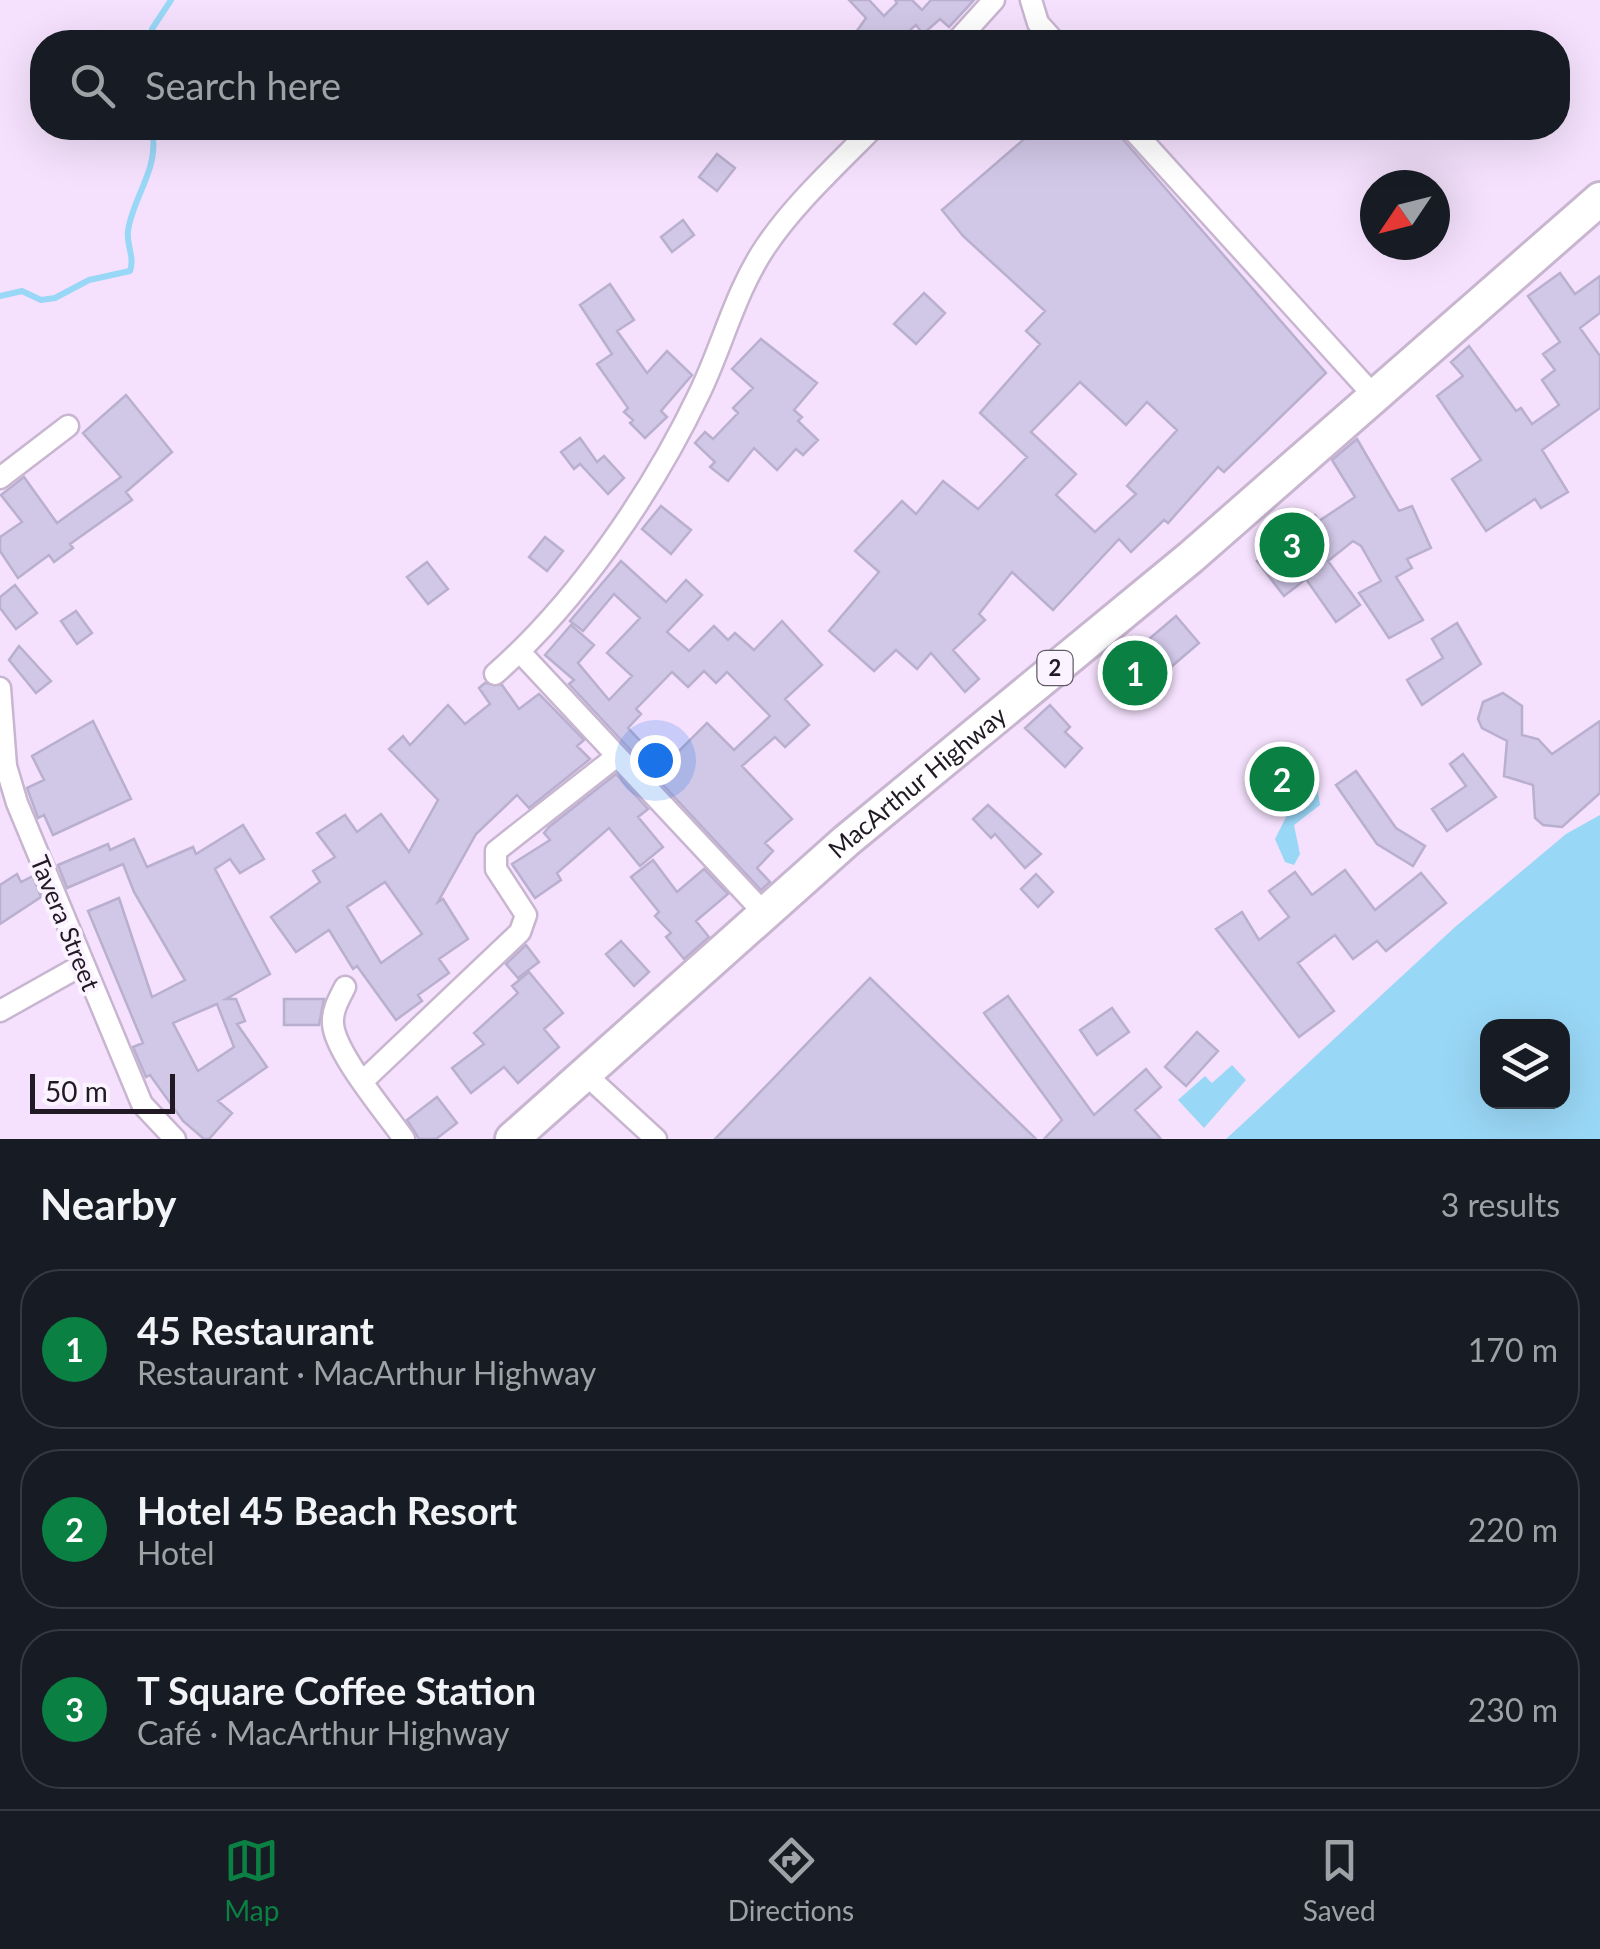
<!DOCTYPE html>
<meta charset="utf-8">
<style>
body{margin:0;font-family:Lato,sans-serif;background:#242831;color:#f1f3f6}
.controls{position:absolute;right:30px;bottom:30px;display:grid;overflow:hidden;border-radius:20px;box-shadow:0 10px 40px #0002}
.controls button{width:90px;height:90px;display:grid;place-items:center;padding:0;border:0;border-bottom:2px solid #363941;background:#171b24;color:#f1f3f6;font:50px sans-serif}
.compass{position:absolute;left:1360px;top:170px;width:90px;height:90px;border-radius:50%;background:#171b24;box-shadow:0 10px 40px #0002;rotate:235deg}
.scale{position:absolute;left:30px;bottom:25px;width:145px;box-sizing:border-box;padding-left:10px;border:5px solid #211a24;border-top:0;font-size:28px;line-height:35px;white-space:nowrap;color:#211a24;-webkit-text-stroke:8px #fbf3ff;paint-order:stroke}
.you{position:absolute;left:655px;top:760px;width:35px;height:35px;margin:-25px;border:8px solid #fff;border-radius:50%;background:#1a73e8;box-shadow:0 0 0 15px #1a73e833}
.badge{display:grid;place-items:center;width:65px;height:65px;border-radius:50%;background:#0b8043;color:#fff;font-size:32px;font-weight:700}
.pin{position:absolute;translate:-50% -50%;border:5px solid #fff;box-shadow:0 2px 10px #0006}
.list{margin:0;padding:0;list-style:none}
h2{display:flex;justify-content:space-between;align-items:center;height:130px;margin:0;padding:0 40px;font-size:42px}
h2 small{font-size:32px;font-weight:400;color:#9ea1a6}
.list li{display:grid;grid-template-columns:65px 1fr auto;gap:30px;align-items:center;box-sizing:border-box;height:160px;margin:0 20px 20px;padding:0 20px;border:2px solid #363941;border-radius:40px}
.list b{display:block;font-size:38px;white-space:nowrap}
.list p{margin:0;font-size:32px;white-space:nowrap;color:#9ea1a6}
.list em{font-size:32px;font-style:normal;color:#9ea1a6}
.icon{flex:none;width:55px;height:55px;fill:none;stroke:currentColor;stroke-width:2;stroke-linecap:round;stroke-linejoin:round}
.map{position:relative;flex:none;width:1600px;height:1139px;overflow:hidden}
.search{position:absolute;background:#171b24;box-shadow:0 10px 40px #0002;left:30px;right:30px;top:30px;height:110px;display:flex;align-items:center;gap:25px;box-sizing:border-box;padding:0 35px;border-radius:40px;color:#9ea1a6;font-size:38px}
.sheet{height:670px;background:#171b24}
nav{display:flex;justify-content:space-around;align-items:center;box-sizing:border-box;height:140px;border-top:2px solid #363941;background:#171b24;font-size:28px;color:#9ea1a6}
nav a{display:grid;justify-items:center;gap:5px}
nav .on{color:#0b8043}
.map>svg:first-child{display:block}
.water{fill:#99d7f6;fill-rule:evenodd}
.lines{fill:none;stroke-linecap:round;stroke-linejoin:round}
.stream{stroke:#99d7f6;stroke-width:6}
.building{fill:#d1c7e7;stroke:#b9afce;stroke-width:2.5;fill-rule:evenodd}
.minor-casing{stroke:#c8b5d0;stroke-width:25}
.trunk-casing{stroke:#c8b5d0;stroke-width:38}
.minor{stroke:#fff;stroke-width:20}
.trunk{stroke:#fff;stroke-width:32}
.labels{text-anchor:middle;stroke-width:8;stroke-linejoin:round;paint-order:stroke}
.shield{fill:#fbf3ff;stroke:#625b66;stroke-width:2.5}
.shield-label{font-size:22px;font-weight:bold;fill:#211a24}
.street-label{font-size:25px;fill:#211a24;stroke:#fbf3ff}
</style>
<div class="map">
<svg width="1600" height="1139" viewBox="0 0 1600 1139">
<rect width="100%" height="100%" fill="#f5e1fd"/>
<!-- water -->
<path class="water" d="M1298,770L1318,792L1320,805L1294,825L1300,854L1294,865L1285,862L1275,839L1291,807L1285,782L1289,772Z
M1600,815V1139H1226L1455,927L1566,834ZM1488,1026H1562V1102H1488Z
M1232,1065L1246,1080L1204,1128L1178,1100L1205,1076L1212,1083Z"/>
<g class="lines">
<!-- stream -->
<path class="stream" d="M153,42L152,29L171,0
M0,296L22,291L41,300L55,298L89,280L130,271C135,256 126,245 128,231C132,200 157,171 153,138L140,128"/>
</g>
<!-- building -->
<path class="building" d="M849,0H869L884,16L897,3L895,0H912L922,10L931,0H974L949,27L940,19L923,34L916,25L896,42H849L866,18Z
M1037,128H1113L1326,373L1224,472L1218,467L1168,523L1164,520L1131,552L1119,539L1053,610L1012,572L979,614L985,620L953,650L979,679L965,692L931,653L917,669L896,650L874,671L829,631L879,572L855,551L902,501L916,514L943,481L978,509L1027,457L980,413L1040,344L1026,331L1045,311L963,236L942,210ZM1080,382L1126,425L1147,402L1177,430L1127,486L1136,494L1095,532L1056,495L1076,474L1031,432Z
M717,154L735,168L717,191L699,177Z
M683,220L694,235L672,252L661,237Z
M1560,273L1575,294L1600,276V313L1580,328L1600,356V408L1542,450L1568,492L1541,508L1535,499L1486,531L1452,479L1481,460L1437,396L1463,376L1451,362L1469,346L1516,411L1521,408L1532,424L1559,405L1542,380L1555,370L1543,354L1560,342L1528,296Z
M610,284L634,320L617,331L647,373L667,351L692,375L661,411L667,417L645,438L630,423L633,420L624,412L628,408L597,364L612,354L580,305Z
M924,293L945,313L916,344L894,324Z
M761,339L817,383L794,410L802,417L798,421L818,440L803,455L796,449L777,470L754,448L728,481L710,467L715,462L695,443L705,432L713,439L738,413L733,408L753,388L732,369Z
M126,395L172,452L126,492L132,500L70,544L73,548L54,562L49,555L18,578L0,551V537L22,522L1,495L24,477L57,523L121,477L83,433Z
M580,438L597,462L604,456L624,478L608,494L580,464L574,469L561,452Z
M1357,439L1399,511L1412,506L1431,548L1407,559L1412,568L1396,577L1423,620L1389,638L1359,593L1381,581L1361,546L1353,541L1328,561L1360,605L1336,622L1306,579L1284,596L1257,561L1315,515L1319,521L1355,497L1332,460Z
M661,506L691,530L671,554L642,529Z
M545,537L563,551L547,571L529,557Z
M621,561L666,602L686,580L702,595L667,632L689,651L714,626L728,640L735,633L754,650L782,621L822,665L785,699L809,725L785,747L775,737L742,766L792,819L765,843L773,851L757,868L770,882L761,890L569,684L574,680L545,655L571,625L594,645L578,663L609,700L632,676L607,653L640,618L614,594L583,631L570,621ZM704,671L716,683L727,672L770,716L734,750L707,723L664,766L628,728L641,714L636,709L672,672L688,687Z
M427,562L448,589L428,604L407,577Z
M15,585L37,613L16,629L0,608V597Z
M76,611L92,633L77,644L61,621Z
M1176,616L1199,643L1130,702L1107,675Z
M1457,623L1481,664L1422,705L1407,680L1443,658L1432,639Z
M19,646L51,681L36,693L9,660Z
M485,683L502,685L519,709L539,694L584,740L577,746L590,759L529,808L517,795L476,834L438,902L443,899L468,939L439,959L449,973L418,995L422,1001L396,1020L357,966L353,969L329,930L296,952L271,917L320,882L313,871L335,857L317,833L345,815L357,832L381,814L409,852L438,800L389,749L403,736L410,745L448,705L465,724L490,704L479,688ZM385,882L422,934L381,963L347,907Z
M1503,693L1522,706V735L1538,739L1552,754L1600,721V793L1562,827L1543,825L1535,818L1533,785L1504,776L1507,741L1482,728L1478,719L1483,702Z
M1050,705L1070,727L1065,732L1082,748L1065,767L1025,728Z
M93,721L131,799L53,835L44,815L38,818L27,788L44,780L32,756Z
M1463,754L1496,797L1447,831L1432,809L1466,786L1450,764Z
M1356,771L1396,828L1425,846L1413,866L1377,844L1336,785Z
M616,774L648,809L638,817L663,847L640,866L609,828L557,873L561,880L535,898L512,864L550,840L544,833L549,827Z
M988,805L1041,854L1025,868L995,834L991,838L973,819Z
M243,825L264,859L240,873L230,859L215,869L270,974L226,999H236L245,1021L237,1024L267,1067L218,1101L232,1113L209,1139H204L183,1121L150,1075L146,1077L133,1047L143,1043L88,911L119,898L152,997L185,980L134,892L123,864L67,888L58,865L108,844L110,850L134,839L147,867L193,847L196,854ZM217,1004L234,1047L198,1071L173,1023Z
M653,860L677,892L704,869L728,894L696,921L709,937L684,959L666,937L671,933L655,916L659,912L631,877Z
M1345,870L1375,910L1421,873L1446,903L1386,951L1377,941L1353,959L1335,935L1298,963L1334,1011L1299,1037L1216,929L1242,912L1259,940L1289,917L1269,891L1295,872L1312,895Z
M17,874L21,882L33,876L41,897L0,924V885Z
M1036,874L1053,892L1038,907L1021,889Z
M621,941L649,972L634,986L606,954Z
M526,945L539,962L518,978L506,964Z
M529,972L563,1013L544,1029L559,1047L518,1083L504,1067L471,1093L452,1068L484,1044L474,1033L518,993L512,986Z
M870,978L1036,1139H715Z
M1008,996L1094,1115L1146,1069L1161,1087L1135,1110L1161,1139H1044L1062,1120L984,1013Z
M284,999H324L319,1025H284Z
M1112,1008L1129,1032L1097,1055L1080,1030Z
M1197,1032L1218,1051L1186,1086L1165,1067Z
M437,1097L457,1123L436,1139H419L407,1120Z"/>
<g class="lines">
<defs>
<path id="minor" d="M1031,0L1038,23L1055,42
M956,42L994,0
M1131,128L1375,397
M0,478L68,426
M520,652L764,913
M495,674C578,601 653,491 700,392C723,344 736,290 766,246C795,203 837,165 873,128
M0,688L6,766L17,803L142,1104L175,1139
M345,987C339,999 332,1010 333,1024C335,1053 386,1113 404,1139
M0,1011L82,965
M583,1072L656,1139
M364,1080L520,932L526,915L496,869V851L617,756"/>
<g id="trunk">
<path id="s1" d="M512,1139L846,841L1191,557L1600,199"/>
</g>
</defs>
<!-- minor casing -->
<use href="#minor" class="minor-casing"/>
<!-- trunk casing -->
<use href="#trunk" class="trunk-casing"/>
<!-- minor -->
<use href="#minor" class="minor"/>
<!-- trunk -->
<use href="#trunk" class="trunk"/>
</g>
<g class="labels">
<!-- shield labels -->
<rect class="shield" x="1037.5" y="651" width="35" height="34" rx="8"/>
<g class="shield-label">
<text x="1055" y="676">2</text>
</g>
<!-- street labels -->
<g class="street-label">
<text dy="9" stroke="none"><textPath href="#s1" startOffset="540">MacArthur Highway</textPath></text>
<text transform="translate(65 923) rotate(68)" y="9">Tavera Street</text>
</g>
</g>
</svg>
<div class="controls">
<button><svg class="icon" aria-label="layers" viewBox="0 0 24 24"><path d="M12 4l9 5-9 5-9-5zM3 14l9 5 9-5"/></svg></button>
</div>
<svg class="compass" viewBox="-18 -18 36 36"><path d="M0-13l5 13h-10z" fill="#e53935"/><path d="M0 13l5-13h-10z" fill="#9ea1a6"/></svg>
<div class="scale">50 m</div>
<div class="you"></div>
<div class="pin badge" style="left:1135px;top:673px">1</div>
<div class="pin badge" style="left:1282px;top:779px">2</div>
<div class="pin badge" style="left:1292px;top:545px">3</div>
<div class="search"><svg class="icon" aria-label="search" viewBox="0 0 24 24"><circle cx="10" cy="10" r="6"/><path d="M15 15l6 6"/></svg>Search here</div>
</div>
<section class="sheet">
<h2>Nearby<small>3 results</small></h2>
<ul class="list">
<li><span class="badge">1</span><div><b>45 Restaurant</b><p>Restaurant · MacArthur Highway</p></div><em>170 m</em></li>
<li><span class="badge">2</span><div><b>Hotel 45 Beach Resort</b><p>Hotel</p></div><em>220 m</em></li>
<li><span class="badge">3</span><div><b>T Square Coffee Station</b><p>Café · MacArthur Highway</p></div><em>230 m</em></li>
</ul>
</section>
<nav>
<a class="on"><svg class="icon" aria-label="map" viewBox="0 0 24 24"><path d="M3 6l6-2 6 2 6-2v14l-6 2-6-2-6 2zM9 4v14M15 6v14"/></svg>Map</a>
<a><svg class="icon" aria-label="directions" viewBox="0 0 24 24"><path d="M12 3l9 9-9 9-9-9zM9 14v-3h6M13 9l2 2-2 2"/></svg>Directions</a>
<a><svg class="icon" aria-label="saved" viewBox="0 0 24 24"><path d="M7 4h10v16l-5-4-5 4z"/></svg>Saved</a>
</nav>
